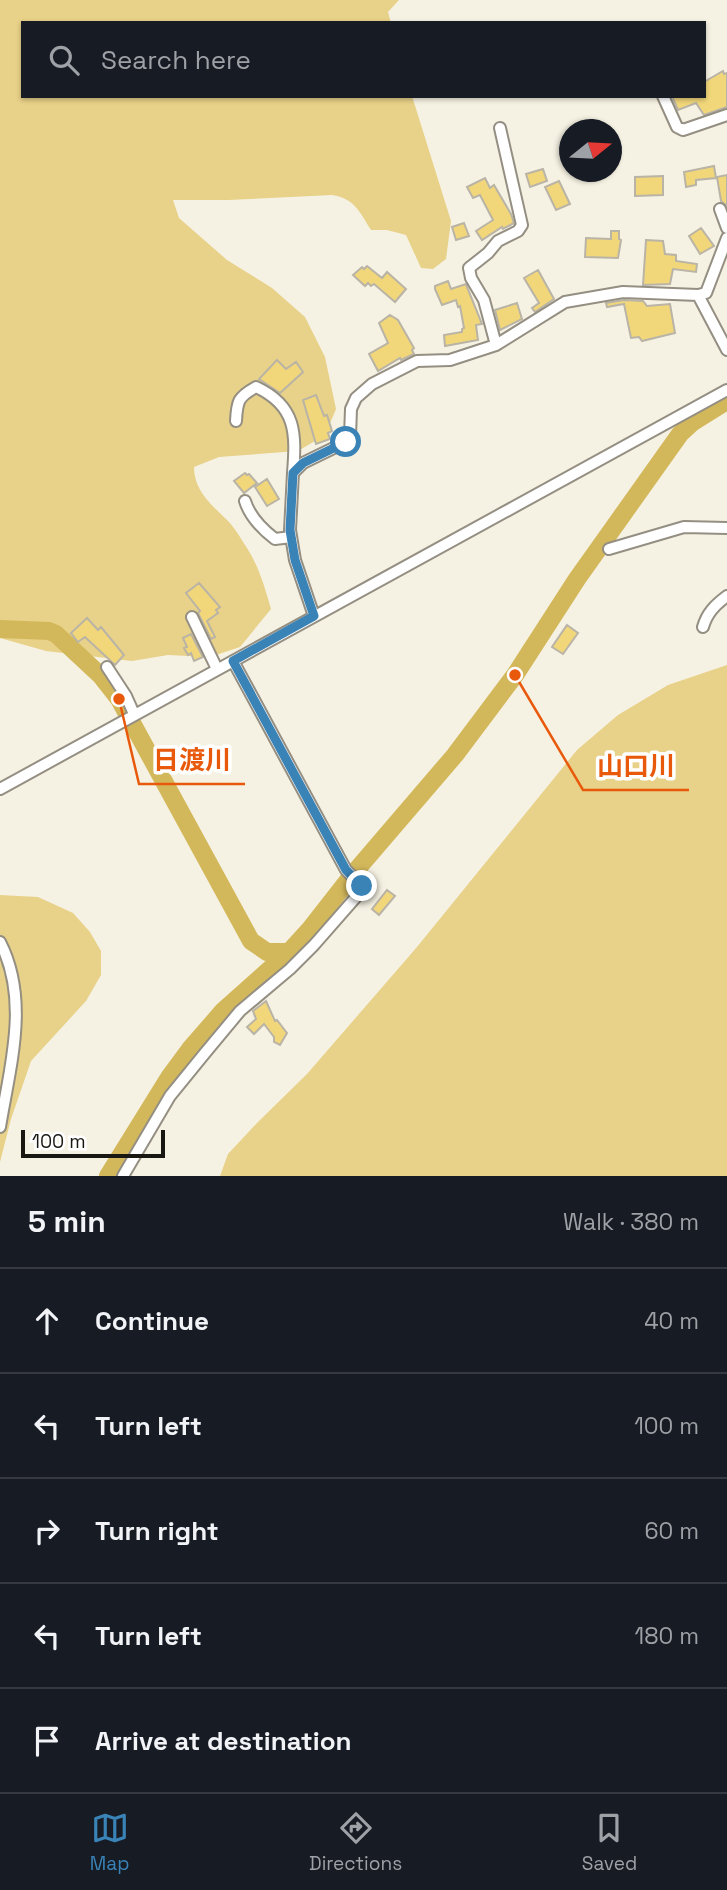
<!DOCTYPE html>
<meta charset="utf-8">
<style>
body{margin:0;font-family:"Space Grotesk","Noto Sans JP",sans-serif;background:#20242c;color:#f1f3f6}
.compass{position:absolute;left:559px;top:119px;width:63px;height:63px;border-radius:50%;background:#171b24;box-shadow:0 2px 5px #0004;rotate:72deg}
.scale{position:absolute;left:21px;bottom:18px;width:144px;box-sizing:border-box;padding-left:7px;border:4px solid #191712;border-top:0;font-size:19px;line-height:24px;white-space:nowrap;color:#191712;-webkit-text-stroke:5px #fff;paint-order:stroke}
.stop{position:absolute;width:21px;height:21px;margin:-16px;border:5px solid #3a83b7;border-radius:50%;background:#fff}
.stop.end{background:#3a83b7;border-color:#fff;box-shadow:0 2px 7px #0008}
.list{margin:0;padding:0;list-style:none}
h2{display:flex;justify-content:space-between;align-items:center;height:91px;margin:0;padding:0 28px;font-size:30px}
h2 small{font-size:23px;font-weight:400;color:#9ea1a6}
.list li{display:grid;grid-template-columns:46px 1fr auto;gap:21px;align-items:center;box-sizing:border-box;height:105px;padding:0 28px;border-top:2px solid #363941}
.list b{display:block;font-size:26px;white-space:nowrap}
.list em{font-size:23px;font-style:normal;color:#9ea1a6}
.icon{flex:none;width:38px;height:38px;fill:none;stroke:currentColor;stroke-width:2;stroke-linecap:round;stroke-linejoin:round}
.map{position:relative;flex:none;width:727px;height:1176px;overflow:hidden}
.search{position:absolute;background:#171b24;box-shadow:0 2px 5px #0004;left:21px;right:21px;top:21px;height:77px;display:flex;align-items:center;gap:18px;box-sizing:border-box;padding:0 24px;border-radius:0px;color:#9ea1a6;font-size:26px}
.sheet{height:616px;background:#171b24}
nav{display:flex;justify-content:space-around;align-items:center;box-sizing:border-box;height:98px;border-top:2px solid #363941;background:#171b24;font-size:19px;color:#9ea1a6}
nav a{display:grid;justify-items:center;gap:4px}
nav .on{color:#3a83b7}
.map>svg:first-child{display:block}
.green{fill:#e8d188}
.lines{fill:none;stroke-linecap:round;stroke-linejoin:round}
.river{stroke:#d3b85b;stroke-width:18}
.building{fill:#f2d77a;stroke:#b9b4a6;stroke-width:2}
.minor-casing{stroke:#948f82;stroke-width:14}
.minor{stroke:#fff;stroke-width:10}
.route{stroke:#3a83b7;stroke-width:9}
.leader{fill:none;stroke:#e8590c;stroke-width:2.5}
.callout-dot{fill:#e8590c;stroke:#fff;stroke-width:2.5}
.callout-label{font-size:26px;text-anchor:middle;font-weight:bold;fill:#e8590c;stroke:#fff;stroke-width:7;stroke-linejoin:round;paint-order:stroke}
</style>
<div class="map">
<svg width="727" height="1176" viewBox="0 0 727 1176">
<rect width="100%" height="100%" fill="#f6f2e3"/>
<!-- green -->
<path class="green" d="M0,0H399L388,12L391,23H23V96H412L451,221L446,259L433,269L421,268L406,235L387,230H371C359,211 355,199 332,195L228,200H173L179,218L227,260L272,288L305,317L325,357L336,409L325,435L298,451L219,457L194,467C194,491 212,505 228,521C235,528 241,539 247,548C259,567 265,588 271,609L240,647L210,657L168,655L132,661L46,651L0,638Z
M727,665V1176H220L228,1154L257,1123L307,1074L417,947L577,750L618,715L668,685Z
M0,895L38,897L73,913L90,932L101,951V975L86,1001L31,1061L11,1119L0,1162Z"/>
<g class="lines">
<!-- river -->
<path class="river" d="M0,629L49,631L56,634L101,676L119,699L251,941L267,952H289
M108,1176L170,1076L190,1049L223,1011L289,952L310,929L353,874L455,755L515,675L577,579L680,434L693,422L727,401"/>
</g>
<!-- building -->
<path class="building" d="M723,71L724,74L727,73V107L704,115L696,103L678,110L672,96H704V82Z
M714,166L716,178L696,180V185L686,187L684,172Z
M543,169L547,181L530,187L526,174Z
M727,175V206L721,201L717,177Z
M663,176V195L635,196V177Z
M485,178L490,188L494,185L511,214L514,223L503,229L502,227L482,240L476,231L493,220L480,195L473,198L467,187Z
M559,181L570,204L556,210L545,187Z
M464,223L469,236L456,240L452,227Z
M701,228L714,246L700,254L689,236Z
M611,231H619V239L621,240L618,258L585,257L586,238L611,239Z
M646,240L663,241L665,254L676,255V261L697,264L696,272L673,269L670,284L643,285Z
M367,266L382,278L387,272L406,289L395,302L374,284L371,286L368,283L365,286L353,275L362,267L364,269Z
M538,270L554,299L535,312L532,308L539,303L524,278Z
M448,281L451,289L466,284L467,287L482,324L476,325L478,340L445,346L444,335L462,332V329L464,328L460,306L458,307L456,300L442,305L435,289V286Z
M624,300L643,301L647,306L670,304L675,333L642,341L639,337L631,338L624,304L607,307L606,303Z
M517,303L522,319L500,330L495,310Z
M390,315L398,320L414,348L412,350L414,354L401,360L400,358L378,371L369,354L388,343L379,323Z
M277,360L286,369L296,362L303,372L280,393L259,379Z
M316,395L324,416L327,415L332,431L328,433L330,439L316,444L303,400Z
M245,473L247,475L249,474L257,483L244,493L234,481Z
M267,479L279,499L267,506L255,487Z
M199,583L220,607L216,610L218,613L207,621L215,637L211,639L198,613L200,611L186,593Z
M87,618L98,630L101,627L124,655L115,665L85,637L78,642L71,633Z
M567,625L578,633L563,654L552,647Z
M191,634L203,657L194,661L191,653L188,655L184,648L187,647L183,638Z
M387,890L395,896L379,915L372,909Z
M266,1001L275,1021L277,1020L287,1033L280,1045L274,1042V1037L264,1024L254,1034L247,1027L256,1019L253,1011Z"/>
<g class="lines">
<defs>
<path id="minor" d="M663,96L677,127L683,130L727,115
M720,209L727,228
M698,295L727,350
M496,345L484,300L471,278L469,268L488,253L498,241L518,231L522,225L500,128
M236,421C237,401 238,397 256,387C297,406 296,434 293,473
M245,501C250,517 262,529 275,539L291,537
M609,549L684,527L727,528
M314,616L295,560L290,530L293,473L303,463L346,442L350,436L351,409L356,398L372,384L417,361L450,360L496,345L565,302L623,292L698,295L706,293L727,238
M192,617L217,669
M703,627C707,613 715,605 727,596
M107,667L126,696L134,714
M0,789L727,390
M0,942C30,1000 10,1066 0,1127
M123,1176L170,1096L205,1053L240,1011L290,969L314,945L364,888L346,870L233,661"/>
</defs>
<!-- minor casing -->
<use href="#minor" class="minor-casing"/>
<!-- minor -->
<use href="#minor" class="minor"/>
</g>
<g class="lines">
<!-- route -->
<path class="route" d="M346,442L303,463L293,473L290,530L295,560L314,616L233,661L346,870L362,886"/>
</g>
<!-- callouts -->
<path class="leader" d="M119 699L139 784H245M515 675L583 790H689"/>
<g class="callout-dot">
<circle cx="119" cy="699" r="7"/>
<circle cx="515" cy="675" r="7"/>
</g>
<g class="callout-label">
<text x="192" y="769">日渡川</text>
<text x="636" y="775">山口川</text>
</g>
</svg>
<svg class="compass" viewBox="-18 -18 36 36"><path d="M0-13l5 13h-10z" fill="#e53935"/><path d="M0 13l5-13h-10z" fill="#9ea1a6"/></svg>
<div class="scale">100 m</div>
<div class="stop" style="left:346px;top:442px"></div>
<div class="stop end" style="left:362px;top:886px"></div>
<div class="search"><svg class="icon" aria-label="search" viewBox="0 0 24 24"><circle cx="10" cy="10" r="6"/><path d="M15 15l6 6"/></svg>Search here</div>
</div>
<section class="sheet">
<h2>5 min<small>Walk · 380 m</small></h2>
<ul class="list">
<li><svg class="icon" aria-label="ahead" viewBox="0 0 24 24"><path d="M12 20V5M6 11l6-6 6 6"/></svg><div><b>Continue</b></div><em>40 m</em></li>
<li><svg class="icon" aria-label="left" viewBox="0 0 24 24"><path d="M17 20v-9H6M10 6l-5 5 5 5"/></svg><div><b>Turn left</b></div><em>100 m</em></li>
<li><svg class="icon" aria-label="right" viewBox="0 0 24 24"><path d="M7 20v-9h11M14 6l5 5-5 5"/></svg><div><b>Turn right</b></div><em>60 m</em></li>
<li><svg class="icon" aria-label="left" viewBox="0 0 24 24"><path d="M17 20v-9H6M10 6l-5 5 5 5"/></svg><div><b>Turn left</b></div><em>180 m</em></li>
<li><svg class="icon" aria-label="arrive" viewBox="0 0 24 24"><path d="M6 21V4h12l-3 4 3 4H6"/></svg><div><b>Arrive at destination</b></div></li>
</ul>
</section>
<nav>
<a class="on"><svg class="icon" aria-label="map" viewBox="0 0 24 24"><path d="M3 6l6-2 6 2 6-2v14l-6 2-6-2-6 2zM9 4v14M15 6v14"/></svg>Map</a>
<a><svg class="icon" aria-label="directions" viewBox="0 0 24 24"><path d="M12 3l9 9-9 9-9-9zM9 14v-3h6M13 9l2 2-2 2"/></svg>Directions</a>
<a><svg class="icon" aria-label="saved" viewBox="0 0 24 24"><path d="M7 4h10v16l-5-4-5 4z"/></svg>Saved</a>
</nav>
